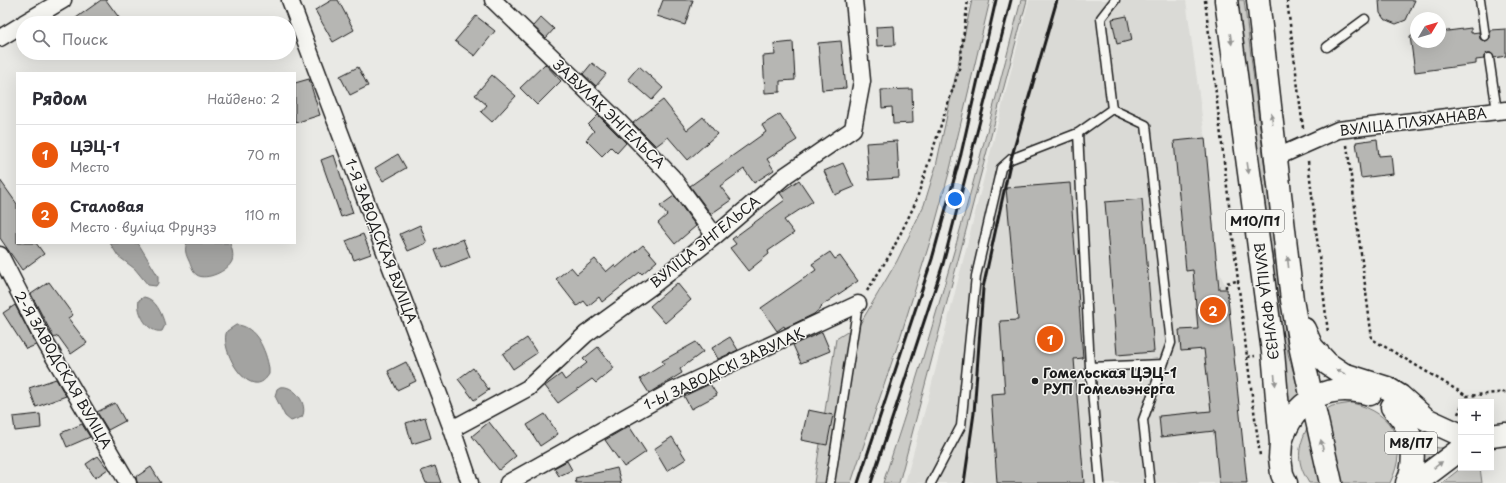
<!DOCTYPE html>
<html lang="ru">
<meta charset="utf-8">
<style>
body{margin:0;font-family:"Playpen Sans",sans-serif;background:#f2f2f3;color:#2b2b33}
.controls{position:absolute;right:12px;bottom:12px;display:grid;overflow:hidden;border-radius:0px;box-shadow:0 4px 16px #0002}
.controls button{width:36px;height:36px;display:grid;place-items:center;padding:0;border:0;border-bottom:1px solid #e1e1e2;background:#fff;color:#2b2b33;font:20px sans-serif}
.compass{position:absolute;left:1410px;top:12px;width:36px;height:36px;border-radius:50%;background:#fff;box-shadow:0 4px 16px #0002;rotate:52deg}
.you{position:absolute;left:955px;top:199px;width:14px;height:14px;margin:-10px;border:3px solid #fff;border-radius:50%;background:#1a73e8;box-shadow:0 0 0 6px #1a73e833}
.badge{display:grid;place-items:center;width:26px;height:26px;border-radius:50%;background:#ea580c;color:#fff;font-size:13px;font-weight:700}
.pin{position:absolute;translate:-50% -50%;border:2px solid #fff;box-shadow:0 1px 4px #0006}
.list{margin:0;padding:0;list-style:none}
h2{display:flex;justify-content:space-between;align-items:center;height:52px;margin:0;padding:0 16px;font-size:17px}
h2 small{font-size:13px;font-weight:400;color:#7c7c81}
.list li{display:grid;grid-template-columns:26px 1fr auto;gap:12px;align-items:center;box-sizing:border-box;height:60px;padding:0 16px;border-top:1px solid #e1e1e2}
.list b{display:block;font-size:15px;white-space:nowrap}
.list p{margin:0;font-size:13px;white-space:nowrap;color:#7c7c81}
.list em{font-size:13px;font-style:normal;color:#7c7c81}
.icon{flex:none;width:22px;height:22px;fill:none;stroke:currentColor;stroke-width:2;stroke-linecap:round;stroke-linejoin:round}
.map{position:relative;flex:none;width:1506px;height:483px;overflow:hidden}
.search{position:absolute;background:#fff;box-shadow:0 4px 16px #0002;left:16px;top:16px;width:280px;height:44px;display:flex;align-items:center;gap:10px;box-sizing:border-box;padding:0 14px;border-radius:22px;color:#7c7c81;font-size:15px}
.panel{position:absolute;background:#fff;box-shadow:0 4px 16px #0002;left:16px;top:72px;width:280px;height:172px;border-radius:0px}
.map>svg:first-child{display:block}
.built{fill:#dadad6}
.green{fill:#cbcbc7;stroke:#747472}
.water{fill:#a3a3a1;stroke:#6d6d6c}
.building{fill:#b6b6b3;stroke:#1c1c1c}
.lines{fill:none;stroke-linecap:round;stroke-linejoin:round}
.service-casing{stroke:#1c1c1c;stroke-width:11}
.minor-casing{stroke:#1c1c1c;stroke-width:19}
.primary-casing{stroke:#1c1c1c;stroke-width:25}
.path{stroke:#1c1c1c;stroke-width:2.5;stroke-dasharray:3 3;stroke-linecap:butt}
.service{stroke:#f6f6f2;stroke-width:8}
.minor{stroke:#f6f6f2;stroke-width:16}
.primary{stroke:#f6f6f2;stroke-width:22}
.rail{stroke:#1c1c1c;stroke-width:3}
.oneway{fill:#949492}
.poi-dot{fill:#1c1c1c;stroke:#f6f6f2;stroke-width:1.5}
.labels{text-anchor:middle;stroke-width:3;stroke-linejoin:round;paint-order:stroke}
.shield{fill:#f6f6f2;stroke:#5d5d5c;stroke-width:1}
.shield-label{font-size:13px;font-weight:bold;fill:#1c1c1c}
.street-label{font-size:14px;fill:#1c1c1c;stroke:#f6f6f2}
.poi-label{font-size:14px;font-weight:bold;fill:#1c1c1c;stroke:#f6f6f2;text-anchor:start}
</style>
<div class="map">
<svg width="1506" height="483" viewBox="0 0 1506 483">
<rect width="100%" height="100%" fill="#e9e9e5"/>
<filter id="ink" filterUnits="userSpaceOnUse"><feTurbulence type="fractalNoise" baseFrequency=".025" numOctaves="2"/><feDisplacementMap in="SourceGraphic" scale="8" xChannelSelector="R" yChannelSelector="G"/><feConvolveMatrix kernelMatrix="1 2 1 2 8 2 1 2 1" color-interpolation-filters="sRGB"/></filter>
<g filter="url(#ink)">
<!-- built -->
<path class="built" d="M1029,0H1186L1205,138L1217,268L1227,289L1247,483H905L929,395Z"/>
<!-- green -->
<path class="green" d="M972,0H990L950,169L932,235L900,338L851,483H814L836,339L860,324L897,261L924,205L936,166Z
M1021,0H1027L899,483H883C936,324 980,162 1021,0Z
M1238,0H1244L1288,354L1301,397L1288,412Z
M1352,403C1395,413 1409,444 1390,483H1340L1323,411L1332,406Z
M1308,426L1321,483H1309C1296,462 1297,449 1308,426Z
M1421,444L1439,448L1452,447L1423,469Z
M1461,468H1480L1482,483H1442Z"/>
<!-- water -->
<path class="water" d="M110,243H138L158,276V283L156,286L148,285L135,269L118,256Z
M187,243H230C232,249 234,255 232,261C228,271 206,281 197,275C192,272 191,265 189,261C186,255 184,249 187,243Z
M144,297C156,299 162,314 165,325L162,331C148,334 136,312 139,300Z
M236,325C256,325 266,351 269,368V374C251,405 218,349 227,331Z
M280,387C294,384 309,405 302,417L291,421L285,416L275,396L277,389Z"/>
<!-- building -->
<path class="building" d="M101,0H106L123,23H69Z
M332,0H338L354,30L333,42L315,10Z
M663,0H693L685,25L657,16Z
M1379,0H1415L1406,20L1396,24L1384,19L1380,13Z
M476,16L495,31L475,56L455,41Z
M1127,16L1132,40L1117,44L1112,19Z
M541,17L554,29L546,38L533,26Z
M894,26L895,45L877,46L876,27Z
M1471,28V33L1479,32L1480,39L1485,41L1490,38V30L1506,29V56L1494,58L1491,53H1488L1484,56V59L1476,60V64L1415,72L1410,36L1416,35V42H1440V32Z
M841,41L846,88L822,90L818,43Z
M793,42L795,80L780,81V92L765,93L763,56L775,55L774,44Z
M592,63L606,74L596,86L583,74Z
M545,64L561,81L537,105L520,88Z
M639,66L663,88L652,100L628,79Z
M358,67L368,86L350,95L340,76Z
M492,75L516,96L492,122L481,112L487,105L475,95Z
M309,79L320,115L295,123V83Z
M912,89L913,123L893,124L892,107L882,108L881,90Z
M663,100L687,130L703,117L717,134L688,160L668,137L656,146L633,123Z
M780,114L797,140L767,159L774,170L754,183L744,169L720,186L731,200L711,214L690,186L766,132L762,125Z
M598,115L626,143L617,153L611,147L602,156L586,140L594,131L588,125Z
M1205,138L1219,289H1227L1247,483H1219L1214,431L1161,437L1159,416L1211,411L1204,349L1181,351L1179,330L1198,329L1193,270L1186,271L1174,141Z
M1377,139L1379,156L1391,155L1393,174L1361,178L1356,142Z
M897,141L899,178L869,180L866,143Z
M398,154L406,168L383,181L375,168Z
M334,155L353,213L341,217L321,160Z
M843,163L854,187L835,195L824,171Z
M0,180L17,204V243H36L44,254L22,270L0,238Z
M799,180L813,201L784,220L794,233L768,251L769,254L748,271L730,248L736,244L732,239L785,200L780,193Z
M1070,183L1083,358L1074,359L1084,483H997L991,394L1005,393L1000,321L1018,320L1006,188Z
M674,196L696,226L675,244L658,223L667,215L660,206Z
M1142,199L1154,352L1117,355L1105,202Z
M420,225L427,243L408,251L400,234Z
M363,234L371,254L354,260L346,241Z
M463,239L470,257L442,268L435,250Z
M643,245L657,261L642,274L640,272L602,302L599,297L588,306L584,301L577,306L556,279L571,267L577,274L595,259L606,272L614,265L616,268Z
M830,252L835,259L840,256L858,281L821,306L822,307L814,314L785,328L784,326L777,331L761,308L816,270L812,264Z
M49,282L73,315L68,318L87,343L71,354L58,336L54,338L31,294Z
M677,283L691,300L665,323L650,306Z
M15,305L36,345L26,349L3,313Z
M822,332L830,351L801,363L793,345Z
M730,337L738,350L718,359L712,348Z
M527,338L537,353L513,369L503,354Z
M696,342L703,352L680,369L682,373L649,393L640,379L664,364L662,361Z
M598,347L614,368L596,383L592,379L558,403L545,386L561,374L565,380L587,363L583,359Z
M406,362L416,381L397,390L388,371Z
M473,368L489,390L474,400L458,379Z
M56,379L66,396L36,407L29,388Z
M710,384L717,395L691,409L684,396Z
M115,403L125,421L108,430L97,412Z
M808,410L833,415L827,445L801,440Z
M40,414L41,428L15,431L13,417Z
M545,414L558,434L540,446L527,425Z
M425,417L431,438L412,444L406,423Z
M489,422L516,456L499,470L472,436Z
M82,424L90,437L67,447L61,433Z
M629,426L646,452L624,467L605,440Z
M672,437L686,459L667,471L654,449Z
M98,456L108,469L95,478L86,464Z
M567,461L572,470L559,476L554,468Z
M435,466L441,483H426L421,471Z
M151,467L161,483H137L136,477Z
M617,468L621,483H576L575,478Z"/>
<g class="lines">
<defs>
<path id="service" d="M1480,0L1485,36
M1327,47L1365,19
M1489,58L1497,111
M1112,109L1146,125L1171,343L1143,420L1150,483
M1112,109L1101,18L1115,0
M1078,133L1090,367L1163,364
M1090,367L1100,483
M830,483L858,304
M931,483L961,426L976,276L1001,168L1011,159L1078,133L1112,109"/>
<path id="minor" d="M290,0L452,429L470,483
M493,0L619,122L672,177L715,236
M24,23L63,0
M0,38L23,24
M1277,157L1338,130L1506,110
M0,255L41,335L128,483
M452,429L528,388L586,334L652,286L715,236L786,175L853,129L862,81L854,0
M508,483L672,391L858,304"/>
<path id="primary" d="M1226,0L1273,352L1281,443L1280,458L1282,474L1286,483
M1258,0L1292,300L1301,350L1331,483
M1304,329L1312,347L1328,364L1343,374L1387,388L1400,396L1426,419L1461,435
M1392,407C1396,412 1401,417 1404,422C1414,439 1416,465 1407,483
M1491,436L1506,434
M1281,442C1294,400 1328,381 1370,394
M1416,483L1461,449"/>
</defs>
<!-- service casing -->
<use href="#service" class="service-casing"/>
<!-- minor casing -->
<use href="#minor" class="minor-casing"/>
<!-- primary casing -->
<use href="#primary" class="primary-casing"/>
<!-- path -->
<path class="path" d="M1205,0L1247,357L1255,356
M1287,0L1303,128
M1347,145L1372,339L1467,396L1506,392
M1308,161L1328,333
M1226,288V283L1238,281
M867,291L891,253L915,204L959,70L968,0
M1247,357L1260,456
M1464,402L1467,396
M1458,414L1461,407"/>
<!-- service -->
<use href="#service" class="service"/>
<!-- minor -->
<use href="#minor" class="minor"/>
<!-- primary -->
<use href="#primary" class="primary"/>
<!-- rail -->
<path class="rail" d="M858,483L932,259L961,154L996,0
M871,483L943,264L1011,0
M964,483L974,413L983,288L1011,159L1057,0"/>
</g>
<!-- one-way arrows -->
<defs><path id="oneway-solid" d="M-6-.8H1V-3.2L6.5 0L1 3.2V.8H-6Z"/></defs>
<g class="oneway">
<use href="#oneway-solid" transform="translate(1231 39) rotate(82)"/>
<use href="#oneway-solid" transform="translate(1272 119) rotate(-97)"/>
<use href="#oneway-solid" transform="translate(1248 168) rotate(82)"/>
<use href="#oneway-solid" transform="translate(1288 262) rotate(-96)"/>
<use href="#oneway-solid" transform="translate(1341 372) rotate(-154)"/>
<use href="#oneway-solid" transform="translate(1275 380) rotate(85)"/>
<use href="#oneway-solid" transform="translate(1322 445) rotate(-103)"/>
<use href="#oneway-solid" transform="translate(1438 465) rotate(-38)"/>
</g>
</g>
<!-- markers -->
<circle class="poi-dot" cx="1035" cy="381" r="4"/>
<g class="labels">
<!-- shield labels -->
<g class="shield">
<rect x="1226" y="210" width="58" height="22" rx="3"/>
<rect x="1385" y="432" width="52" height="22" rx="3"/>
</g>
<g class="shield-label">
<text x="1255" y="226">М10/П1</text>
<text x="1411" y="448">М8/П7</text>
</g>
<!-- street labels -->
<g class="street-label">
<text transform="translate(609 114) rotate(44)" y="5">ЗАВУЛАК ЭНГЕЛЬСА</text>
<text transform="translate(1413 122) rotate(-7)" y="5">ВУЛІЦА ПЛЯХАНАВА</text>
<text transform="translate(381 241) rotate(69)" y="5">1-Я ЗАВОДСКАЯ ВУЛІЦА</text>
<text transform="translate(705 242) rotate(-39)" y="5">ВУЛІЦА ЭНГЕЛЬСА</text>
<text transform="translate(1266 301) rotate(83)" y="5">ВУЛІЦА ФРУНЗЭ</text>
<text transform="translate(724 369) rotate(-25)" y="5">1-Ы ЗАВОДСКІ ЗАВУЛАК</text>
<text transform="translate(63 370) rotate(60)" y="5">2-Я ЗАВОДСКАЯ ВУЛІЦА</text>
</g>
<!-- poi labels -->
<g class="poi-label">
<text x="1043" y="378">Гомельская ЦЭЦ-1<tspan x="1043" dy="16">РУП Гомельэнерга</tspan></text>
</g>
</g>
</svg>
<div class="controls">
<button>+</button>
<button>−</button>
</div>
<svg class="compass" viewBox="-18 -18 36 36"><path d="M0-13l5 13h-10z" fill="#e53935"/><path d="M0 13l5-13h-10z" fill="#7c7c81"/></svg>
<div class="you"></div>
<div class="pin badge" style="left:1050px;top:339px">1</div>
<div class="pin badge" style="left:1213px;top:310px">2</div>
<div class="search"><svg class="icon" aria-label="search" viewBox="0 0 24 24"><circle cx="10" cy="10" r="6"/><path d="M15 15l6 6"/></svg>Поиск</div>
<section class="panel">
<h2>Рядом<small>Найдено: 2</small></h2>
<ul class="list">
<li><span class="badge">1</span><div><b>ЦЭЦ-1</b><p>Место</p></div><em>70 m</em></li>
<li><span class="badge">2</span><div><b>Сталовая</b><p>Место · вуліца Фрунзэ</p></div><em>110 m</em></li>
</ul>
</section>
</div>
